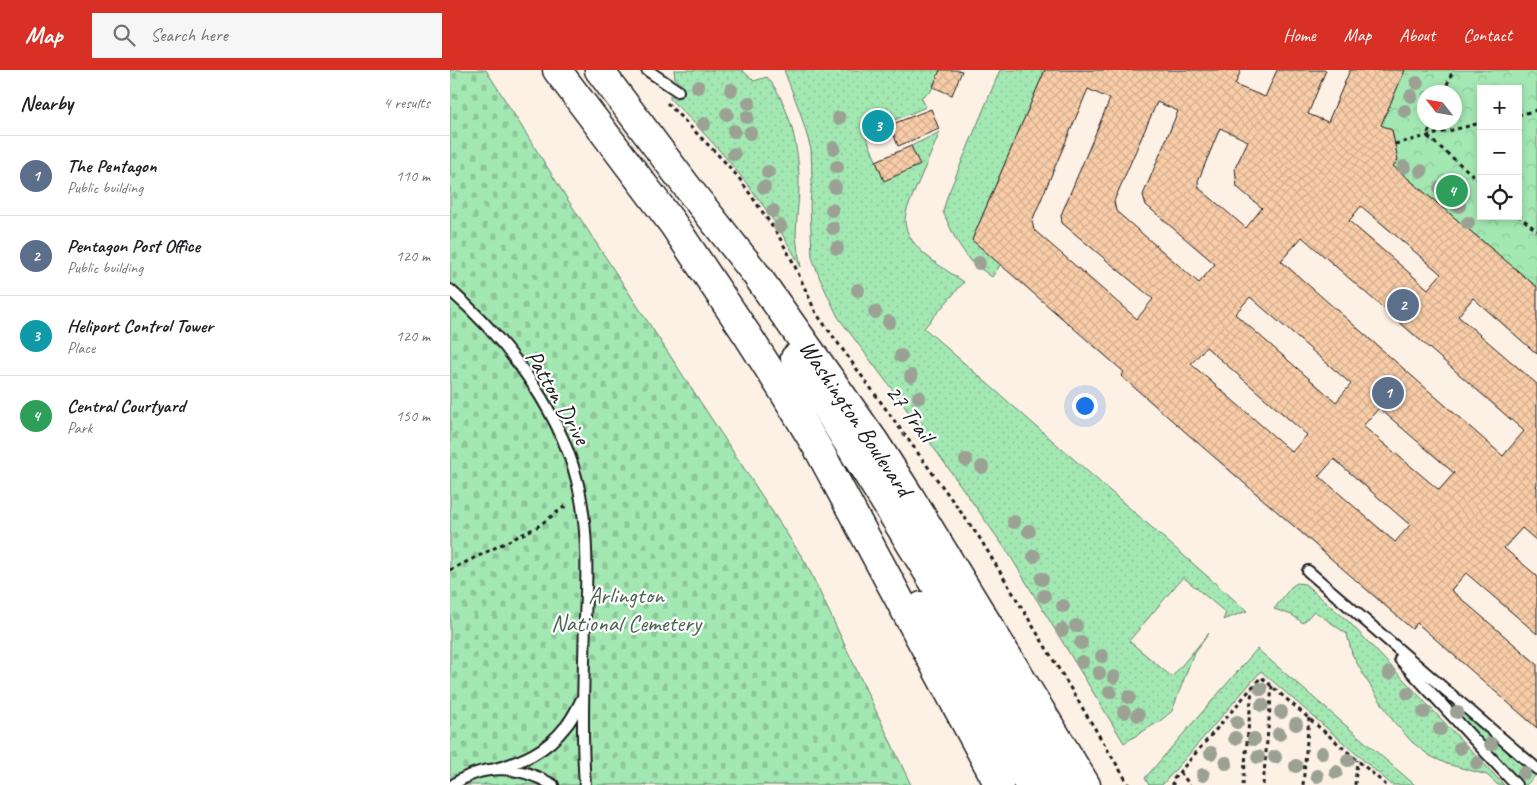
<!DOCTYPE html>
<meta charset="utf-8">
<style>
body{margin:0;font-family:Caveat,sans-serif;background:#f6f6f6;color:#202124}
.controls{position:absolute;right:15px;top:15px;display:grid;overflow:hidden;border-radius:0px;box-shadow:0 2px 8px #0003}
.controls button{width:45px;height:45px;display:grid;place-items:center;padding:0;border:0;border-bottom:1px solid #e0e0e0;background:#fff;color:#202124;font:25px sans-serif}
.compass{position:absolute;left:967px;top:15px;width:45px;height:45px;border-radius:50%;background:#fff;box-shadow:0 2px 8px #0003;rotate:301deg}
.you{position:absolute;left:634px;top:335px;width:18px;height:18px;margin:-12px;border:4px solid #fff;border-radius:50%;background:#1a73e8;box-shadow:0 0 0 8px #1a73e833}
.badge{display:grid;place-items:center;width:32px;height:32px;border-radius:50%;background:#d93025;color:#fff;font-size:16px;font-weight:700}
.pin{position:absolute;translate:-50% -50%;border:2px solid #fff;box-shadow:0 1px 5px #0006}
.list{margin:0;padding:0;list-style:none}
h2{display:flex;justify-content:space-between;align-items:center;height:65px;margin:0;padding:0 20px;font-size:21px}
h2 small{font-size:16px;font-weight:400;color:#757577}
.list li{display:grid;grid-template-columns:32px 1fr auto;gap:15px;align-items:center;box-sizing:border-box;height:80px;padding:0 20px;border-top:1px solid #e0e0e0}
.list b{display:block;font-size:19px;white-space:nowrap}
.list p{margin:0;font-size:16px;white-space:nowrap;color:#757577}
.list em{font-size:16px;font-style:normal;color:#757577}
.icon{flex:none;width:28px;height:28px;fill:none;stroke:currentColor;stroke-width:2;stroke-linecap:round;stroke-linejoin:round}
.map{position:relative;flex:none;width:1087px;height:715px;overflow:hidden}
header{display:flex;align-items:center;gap:30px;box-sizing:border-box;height:70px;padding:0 25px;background:#d93025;color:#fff}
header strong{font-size:24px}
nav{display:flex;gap:28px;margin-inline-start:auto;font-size:18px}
.search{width:350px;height:45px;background:#f6f6f6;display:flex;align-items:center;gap:12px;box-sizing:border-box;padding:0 18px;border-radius:0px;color:#757577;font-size:19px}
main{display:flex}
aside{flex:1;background:#fff}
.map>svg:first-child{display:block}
.grass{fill:url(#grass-dots);stroke:#608268}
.cemetery{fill:url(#cemetery-stones);stroke:#608268}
.park{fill:url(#park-crowns);stroke:#608268;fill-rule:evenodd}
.building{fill:url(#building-cross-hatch);stroke:#1c1c1c;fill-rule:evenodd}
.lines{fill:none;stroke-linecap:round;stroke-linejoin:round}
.lane-casing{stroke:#1c1c1c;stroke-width:14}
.highway-casing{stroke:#1c1c1c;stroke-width:31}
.path{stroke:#1c1c1c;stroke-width:3;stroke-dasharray:4 4;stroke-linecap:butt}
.lane{stroke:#fff;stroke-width:10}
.highway{stroke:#fff;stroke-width:28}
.tree{fill:#9ba294}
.labels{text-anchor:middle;stroke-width:4.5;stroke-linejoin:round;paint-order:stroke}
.street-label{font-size:24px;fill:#1c1c1c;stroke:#fff}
.park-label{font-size:24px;fill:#4b6351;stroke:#fff}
</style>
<header>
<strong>Map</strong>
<div class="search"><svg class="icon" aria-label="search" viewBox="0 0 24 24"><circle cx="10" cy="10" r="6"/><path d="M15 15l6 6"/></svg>Search here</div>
<nav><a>Home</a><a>Map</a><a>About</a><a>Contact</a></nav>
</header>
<main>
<aside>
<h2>Nearby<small>4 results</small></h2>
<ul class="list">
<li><span class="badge" style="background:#5c6f8a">1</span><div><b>The Pentagon</b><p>Public building</p></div><em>110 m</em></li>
<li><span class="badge" style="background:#5c6f8a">2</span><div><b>Pentagon Post Office</b><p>Public building</p></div><em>120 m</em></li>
<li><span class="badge" style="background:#0f9aa8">3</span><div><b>Heliport Control Tower</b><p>Place</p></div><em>120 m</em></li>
<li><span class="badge" style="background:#2e9e5b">4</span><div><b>Central Courtyard</b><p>Park</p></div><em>150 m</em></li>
</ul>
</aside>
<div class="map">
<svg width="1087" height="715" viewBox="0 0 1087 715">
<defs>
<pattern id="grass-dots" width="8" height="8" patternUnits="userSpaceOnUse" patternTransform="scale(1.25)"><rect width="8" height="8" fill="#a3e8b3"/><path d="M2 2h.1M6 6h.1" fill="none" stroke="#8cc699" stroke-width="1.8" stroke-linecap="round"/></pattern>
<pattern id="cemetery-stones" width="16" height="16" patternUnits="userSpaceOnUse" patternTransform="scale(1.25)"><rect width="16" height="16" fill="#a3e8b3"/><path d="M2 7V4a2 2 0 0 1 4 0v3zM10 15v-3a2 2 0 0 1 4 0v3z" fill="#8cc699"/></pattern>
<pattern id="park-crowns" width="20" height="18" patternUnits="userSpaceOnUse" patternTransform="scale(1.25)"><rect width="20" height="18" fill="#a3e8b3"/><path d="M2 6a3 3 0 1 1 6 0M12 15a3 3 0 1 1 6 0" fill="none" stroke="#8cc699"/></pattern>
<pattern id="building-cross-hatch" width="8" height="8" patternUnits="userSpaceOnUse" patternTransform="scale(1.25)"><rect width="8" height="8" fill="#f9cda8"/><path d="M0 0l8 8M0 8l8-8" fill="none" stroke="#d5af90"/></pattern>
</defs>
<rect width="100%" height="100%" fill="#fdf0e5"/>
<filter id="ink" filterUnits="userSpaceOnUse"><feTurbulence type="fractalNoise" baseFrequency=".02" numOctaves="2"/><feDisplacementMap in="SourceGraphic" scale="10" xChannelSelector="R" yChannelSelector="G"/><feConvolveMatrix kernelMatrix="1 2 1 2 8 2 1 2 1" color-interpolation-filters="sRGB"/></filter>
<g filter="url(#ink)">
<!-- grass -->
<path class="grass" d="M224,0H292L304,11L317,7C340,34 350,81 349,116C349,133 346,150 346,166C347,177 349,187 351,197C317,133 272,79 220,29V25L226,29L233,16L225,9Z
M334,0H490L481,21L471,27L476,37L442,51L438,43L411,54L434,110L469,94L461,76L490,62L457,139C456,143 455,148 455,151C456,178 494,198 514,212L474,258L797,541L773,550L776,543L733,507L679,571L722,607L759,563L743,585L722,641L710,651L674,673L559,484L450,330L388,247L370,209L362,187L360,135L362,107L361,79L350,42Z
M550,0H595L522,170L551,194L542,207L520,191L505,168L493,142L497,127Z
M847,513L855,514L899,552L1054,715H1048L1037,705L997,694L980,686L962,672L944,652L914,606L902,584L897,564L864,541L853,553L842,545L824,539L841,517Z
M807,579L965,715H942L811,601L712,715H699L695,708Z
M986,619L1087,704L1076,715H1072L984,622Z"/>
<!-- cemetery -->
<path class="cemetery" d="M0,0H36L116,127L356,493L461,715H0Z"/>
<!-- park -->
<path class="park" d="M955,0H1087V217L943,96L948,90L942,61L931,55ZM1031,19H1068V146H1031ZM974,22H1004V52H974Z"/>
<!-- building -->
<path class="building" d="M490,0H508L512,1L502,25L483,17Z
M595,0H791L785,15L815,27L827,0H876L858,44L878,52L900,0H955L931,55L942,60L948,90L943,96L1087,217V284L1023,228L1008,246L1087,314V415L1086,416L1087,417V471L1072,458L1054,478L1087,506V564L1016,503L1001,520L1087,594V658L967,553L962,559L671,306L674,302L522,170ZM638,19L660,29L611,145L612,153L703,229L687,249L584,160L582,151ZM707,32L728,41L693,125L696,135L765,194L749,213L666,141L664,131ZM770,58L798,71L785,98L787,117L812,138L796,158L749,118L748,111ZM911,136L991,204L978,219L899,151ZM852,167L1074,361L1053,386L831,191ZM800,227L901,314L886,332L785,244ZM756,277L857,365L842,382L741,294ZM929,338L1004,403L989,420L913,356ZM884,389L960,455L945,472L869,406Z
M481,39L489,59L448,76L440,55Z
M436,45L441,58L420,66L415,53Z
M461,76L470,95L434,111L426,91Z"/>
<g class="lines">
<defs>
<path id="lane" d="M197,0L228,21
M0,220C59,272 115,346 130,424C138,465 137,507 135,549C134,604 131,660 135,715
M858,501L1087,699
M950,589L1066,715
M41,700C72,692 96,682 116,656C123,648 127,638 132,629
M3,715C34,692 71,696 103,715"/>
<path id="highway" d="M107,0L223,154L298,266L335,324L370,382L549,715
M149,0L241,122L305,203L424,371L460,427L636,715
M345,288L437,435L607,715
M472,536L549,662L579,715"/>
</defs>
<!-- lane casing -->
<use href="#lane" class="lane-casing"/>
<!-- highway casing -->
<use href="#highway" class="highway-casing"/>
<!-- path -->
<path class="path" d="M994,22L1003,0
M217,33L273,90L289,108L327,163L343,192L366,243L529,467L679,715
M1068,45L1087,40
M982,52L977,66L1031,112
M945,74L1031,53
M1068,145L1087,161
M0,500L87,457L118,434
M730,702L740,715
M724,715L721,712L811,607L936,715
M793,715L802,619
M813,715L822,616
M853,715L859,648
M905,715L907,690"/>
<!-- lane -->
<use href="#lane" class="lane"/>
<!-- highway -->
<use href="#highway" class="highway"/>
</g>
<!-- trees -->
<g class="tree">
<circle cx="967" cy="13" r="7"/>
<circle cx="248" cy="17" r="7"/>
<circle cx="281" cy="20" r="7"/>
<circle cx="961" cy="26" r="7"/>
<circle cx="299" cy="33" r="7"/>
<circle cx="955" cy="41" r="7"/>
<circle cx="277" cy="44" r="7"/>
<circle cx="297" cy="47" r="7"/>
<circle cx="389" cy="48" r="7"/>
<circle cx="254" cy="54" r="7"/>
<circle cx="284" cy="61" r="7"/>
<circle cx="300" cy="63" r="7"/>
<circle cx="384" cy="78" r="7"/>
<circle cx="284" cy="84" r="7"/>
<circle cx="387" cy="97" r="7"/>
<circle cx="954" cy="97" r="7"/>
<circle cx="971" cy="101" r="7"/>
<circle cx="318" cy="102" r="7"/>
<circle cx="314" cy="117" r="7"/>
<circle cx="385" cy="117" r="7"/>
<circle cx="990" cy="118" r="7"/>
<circle cx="1009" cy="136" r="7"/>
<circle cx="382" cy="140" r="7"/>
<circle cx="323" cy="141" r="7"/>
<circle cx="1018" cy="153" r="7"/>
<circle cx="330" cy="156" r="7"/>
<circle cx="383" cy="158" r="7"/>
<circle cx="387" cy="178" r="7"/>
<circle cx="529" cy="193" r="7"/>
<circle cx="408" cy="220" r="7"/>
<circle cx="425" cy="242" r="7"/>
<circle cx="439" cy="252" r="7"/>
<circle cx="451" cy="286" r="7"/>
<circle cx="461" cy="306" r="7"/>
<circle cx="469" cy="327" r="7"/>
<circle cx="516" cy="390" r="7"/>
<circle cx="532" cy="397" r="7"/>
<circle cx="564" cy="452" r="7"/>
<circle cx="579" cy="461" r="7"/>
<circle cx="584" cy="486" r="7"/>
<circle cx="592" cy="509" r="7"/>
<circle cx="594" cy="526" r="7"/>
<circle cx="613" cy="536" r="7"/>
<circle cx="626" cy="556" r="7"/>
<circle cx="612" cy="560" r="7"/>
<circle cx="631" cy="573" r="7"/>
<circle cx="652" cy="586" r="7"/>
<circle cx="632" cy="592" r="7"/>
<circle cx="649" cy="603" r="7"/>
<circle cx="939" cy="603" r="7"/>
<circle cx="664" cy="607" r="7"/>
<circle cx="811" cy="619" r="7"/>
<circle cx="660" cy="622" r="7"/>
<circle cx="958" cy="623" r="7"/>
<circle cx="679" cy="627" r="7"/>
<circle cx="812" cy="635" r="7"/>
<circle cx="674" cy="642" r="7"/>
<circle cx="831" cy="642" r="7"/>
<circle cx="974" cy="642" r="7"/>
<circle cx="1007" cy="642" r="7"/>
<circle cx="688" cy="645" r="7"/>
<circle cx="787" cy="652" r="7"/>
<circle cx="846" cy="654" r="7"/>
<circle cx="990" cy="659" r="7"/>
<circle cx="829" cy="664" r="7"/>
<circle cx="785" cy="668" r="7"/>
<circle cx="804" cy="669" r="7"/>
<circle cx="1041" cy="674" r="7"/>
<circle cx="1010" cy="678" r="7"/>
<circle cx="761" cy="683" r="7"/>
<circle cx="872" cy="683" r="7"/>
<circle cx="808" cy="687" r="7"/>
<circle cx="825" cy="687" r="7"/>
<circle cx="898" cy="690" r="7"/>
<circle cx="776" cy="693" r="7"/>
<circle cx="1027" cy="693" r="7"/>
<circle cx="846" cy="696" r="7"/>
<circle cx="886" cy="702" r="7"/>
<circle cx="1074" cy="703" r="7"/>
<circle cx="753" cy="705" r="7"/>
<circle cx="867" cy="706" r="7"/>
</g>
</g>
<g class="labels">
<!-- street labels -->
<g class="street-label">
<text transform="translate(108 327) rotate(60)" y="8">Patton Drive</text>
<text transform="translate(460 343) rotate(54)" y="8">27 Trail</text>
<text transform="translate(406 348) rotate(56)" y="8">Washington Boulevard</text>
</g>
<!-- park labels -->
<g class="park-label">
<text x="176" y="533">Arlington<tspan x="176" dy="28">National Cemetery</tspan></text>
</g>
</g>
</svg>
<div class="controls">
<button>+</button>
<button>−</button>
<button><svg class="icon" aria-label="locate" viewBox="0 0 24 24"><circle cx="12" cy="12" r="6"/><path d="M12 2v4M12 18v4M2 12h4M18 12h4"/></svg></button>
</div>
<svg class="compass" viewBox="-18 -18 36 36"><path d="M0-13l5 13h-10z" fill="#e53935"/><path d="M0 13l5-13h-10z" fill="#757577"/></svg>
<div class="you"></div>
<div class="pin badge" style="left:938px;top:323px;background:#5c6f8a">1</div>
<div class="pin badge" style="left:953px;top:235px;background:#5c6f8a">2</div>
<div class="pin badge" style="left:428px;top:56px;background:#0f9aa8">3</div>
<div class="pin badge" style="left:1002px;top:121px;background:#2e9e5b">4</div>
</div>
</main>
